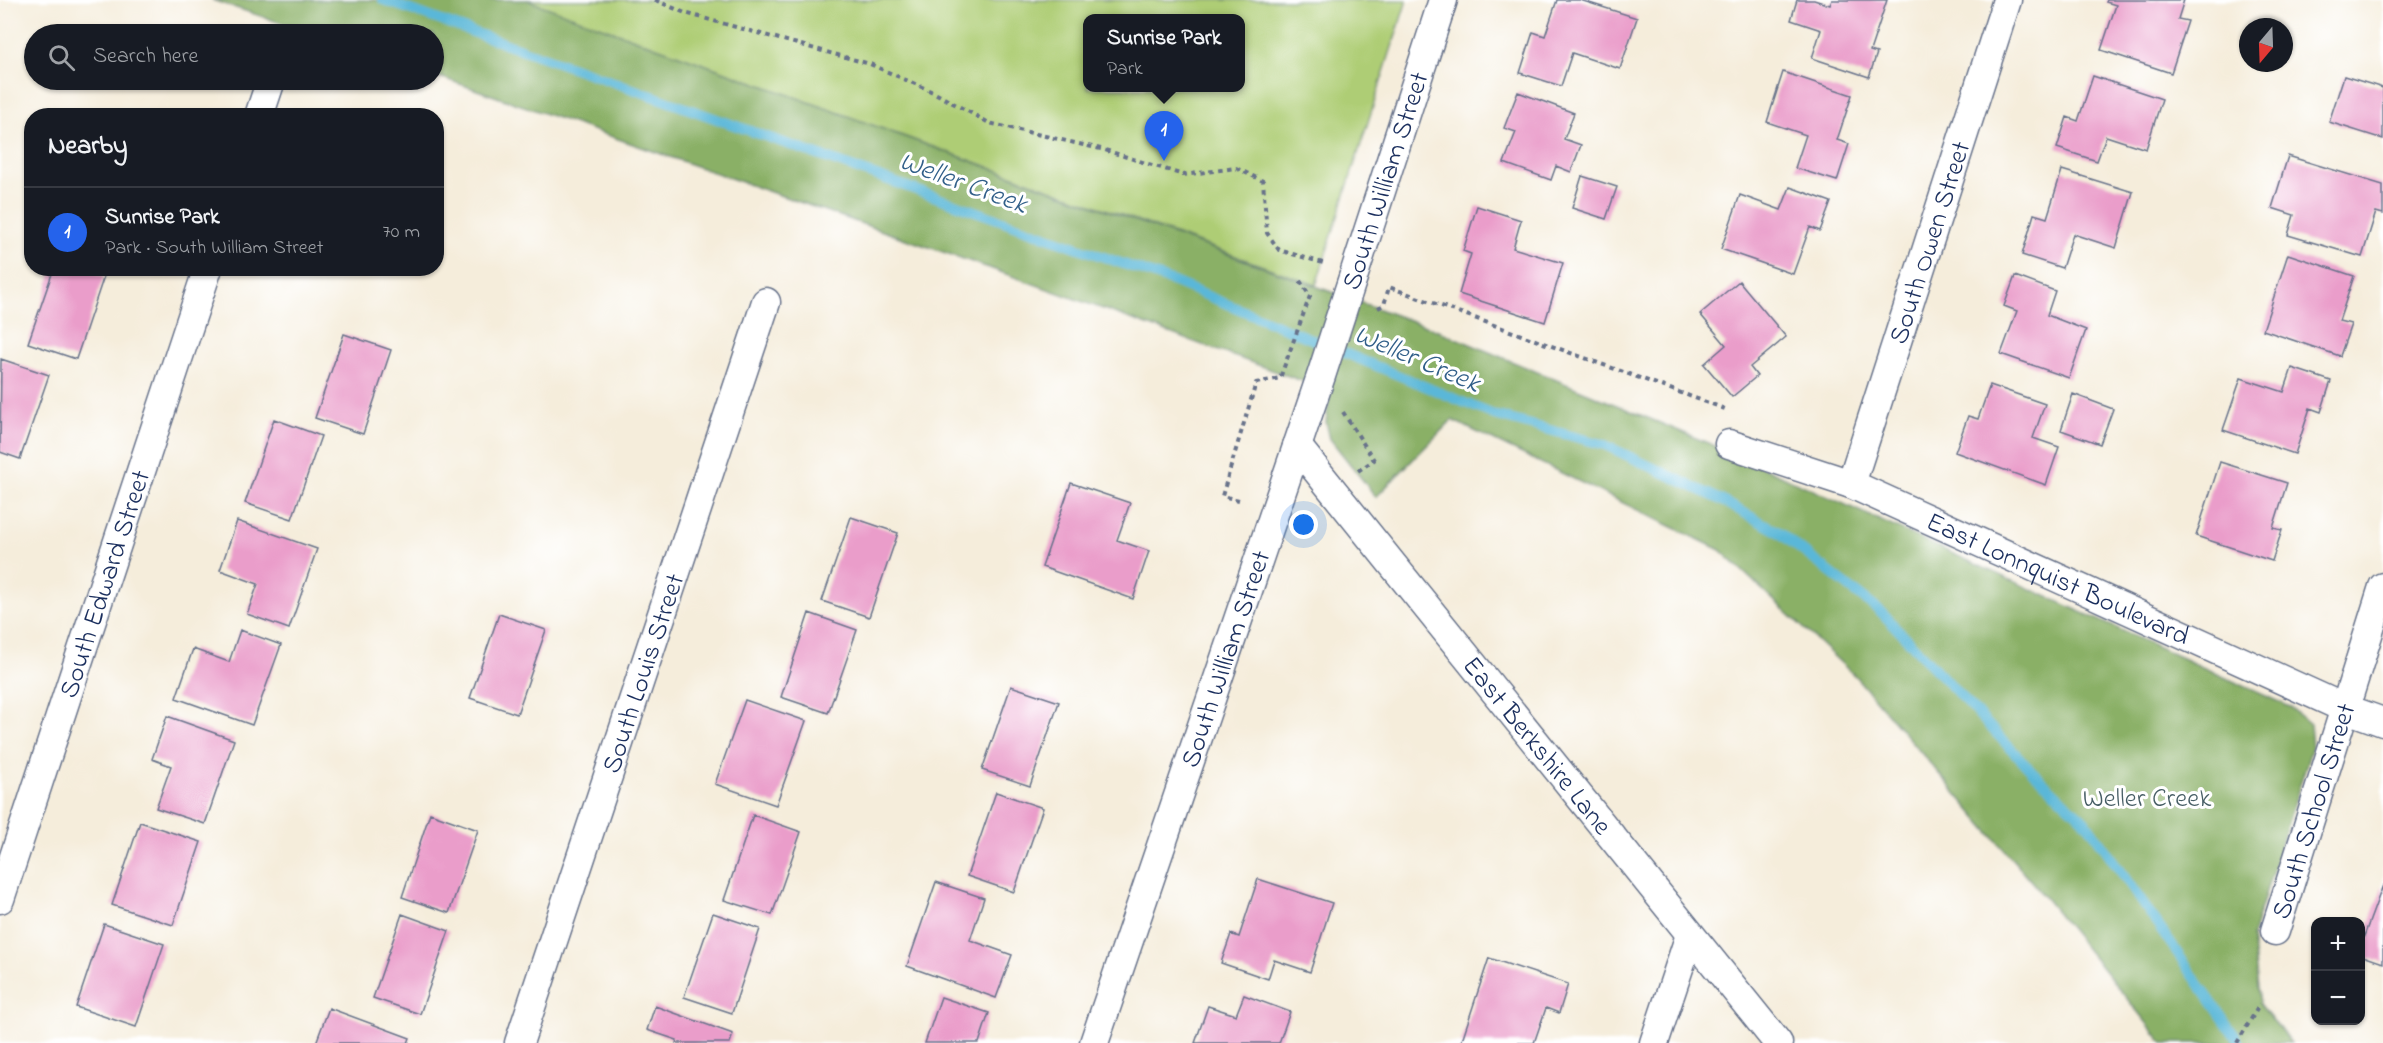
<!DOCTYPE html>
<meta charset="utf-8">
<style>
body{margin:0;font-family:"Indie Flower",sans-serif;background:#242831;color:#f1f3f6}
.controls{position:absolute;right:18px;bottom:18px;display:grid;overflow:hidden;border-radius:12px;box-shadow:0 2px 4px #0004}
.controls button{width:54px;height:54px;display:grid;place-items:center;padding:0;border:0;border-bottom:2px solid #363941;background:#171b24;color:#f1f3f6;font:30px sans-serif}
.compass{position:absolute;left:2239px;top:18px;width:54px;height:54px;border-radius:50%;background:#171b24;box-shadow:0 2px 4px #0004;rotate:199deg}
.you{position:absolute;left:1304px;top:525px;width:21px;height:21px;margin:-15px;border:4px solid #fff;border-radius:50%;background:#1a73e8;box-shadow:0 0 0 9px #1a73e833}
.badge{display:grid;place-items:center;width:39px;height:39px;border-radius:50%;background:#2563eb;color:#fff;font-size:20px;font-weight:700}
.pin{position:absolute;translate:-50% -50px;filter:drop-shadow(0 2px 3px #0008)}
.pin::after{content:'';position:absolute;top:32px;width:21px;height:18px;background:inherit;clip-path:polygon(0 0,100% 0,50% 100%)}
.popup{position:absolute;left:1083px;top:14px;width:162px;height:78px;box-sizing:border-box;display:grid;place-content:center;border-radius:12px;background:#171b24;filter:drop-shadow(0 2px 4px #0005);font-size:20px;white-space:nowrap;color:#9ea1a6}
.popup b{font-size:22px;color:#f1f3f6}
.popup::after{content:'';position:absolute;left:50%;top:100%;margin-left:-12px;border:12px solid transparent;border-top-color:#171b24}
.list{margin:0;padding:0;list-style:none}
h2{display:flex;justify-content:space-between;align-items:center;height:78px;margin:0;padding:0 24px;font-size:26px}
h2 small{font-size:20px;font-weight:400;color:#9ea1a6}
.list li{display:grid;grid-template-columns:39px 1fr auto;gap:18px;align-items:center;box-sizing:border-box;height:90px;padding:0 24px;border-top:2px solid #363941}
.list b{display:block;font-size:22px;white-space:nowrap}
.list p{margin:0;font-size:20px;white-space:nowrap;color:#9ea1a6}
.list em{font-size:20px;font-style:normal;color:#9ea1a6}
.icon{flex:none;width:33px;height:33px;fill:none;stroke:currentColor;stroke-width:2;stroke-linecap:round;stroke-linejoin:round}
.map{position:relative;flex:none;width:2383px;height:1043px;overflow:hidden}
.search{position:absolute;background:#171b24;box-shadow:0 2px 4px #0004;left:24px;top:24px;width:420px;height:66px;display:flex;align-items:center;gap:15px;box-sizing:border-box;padding:0 21px;border-radius:33px;color:#9ea1a6;font-size:22px}
.panel{position:absolute;background:#171b24;box-shadow:0 2px 4px #0004;left:24px;top:108px;width:420px;height:168px;border-radius:24px}
.map>svg:first-child{display:block}
.green{fill:#aecd74;stroke:#647e69;stroke-width:1.5;fill-rule:evenodd}
.forest{fill:#8ab066;stroke:#527062;stroke-width:1.5}
.lines{fill:none;stroke-linecap:round;stroke-linejoin:round}
.stream{stroke:#5ab7d8;stroke-width:10}
.building{fill:#ea9dca}
.street-casing{stroke:#67728a;stroke-width:31}
.path{stroke:#67728a;stroke-width:4;stroke-dasharray:4.5 4.5;stroke-linecap:butt}
.street{stroke:#fff;stroke-width:28}
.labels{text-anchor:middle;stroke-width:6;stroke-linejoin:round;paint-order:stroke}
.street-label{font-size:27px;fill:#1b2f5e;stroke:#fff}
.park-label{font-size:27px;fill:#475e65;stroke:#fff}
.water-label{font-size:28px;font-style:italic;fill:#315f89;stroke:#fff}
</style>
<div class="map">
<svg width="2383" height="1043" viewBox="0 0 2383 1043">
<rect width="100%" height="100%" fill="#fff"/>
<filter id="ink" filterUnits="userSpaceOnUse"><feTurbulence type="fractalNoise" baseFrequency=".0167" numOctaves="2"/><feDisplacementMap in="SourceGraphic" scale="12" xChannelSelector="R" yChannelSelector="G"/><feConvolveMatrix kernelMatrix="1 2 1 2 8 2 1 2 1" color-interpolation-filters="sRGB"/></filter>
<filter id="wash" filterUnits="userSpaceOnUse"><feTurbulence type="fractalNoise" baseFrequency=".008" numOctaves="4" result="noise"/><feDisplacementMap in="SourceGraphic" scale="24" xChannelSelector="R" yChannelSelector="G"/><feGaussianBlur stdDeviation="1.35" result="paint"/><feColorMatrix in="noise" values="0 0 0 0 0 0 0 0 0 0 0 0 0 0 0 0 0 1.4 0 .05"/><feComposite in="paint" operator="in"/></filter>
<g filter="url(#wash)">
<rect width="100%" height="100%" fill="#f5eddb"/>
<!-- green -->
<path class="green" d="M526,0H1407L1316,285ZM1088,18H1240V88H1088Z"/>
<!-- forest -->
<path class="forest" d="M212,0H527L1434,329L1732,453L2290,707L2310,724L2312,747L2252,936L2260,1004L2291,1043H2163L2037,888L1856,677L1720,550L1452,420L1376,497L1330,439L1326,422L1330,391L992,269L434,75V34H314Z"/>
<g class="lines">
<!-- stream -->
<path class="stream" d="M383,0L1174,282L1494,415L1605,445L1719,499L1777,531L1881,612L2034,773L2087,823L2240,1043"/>
</g>
<g id="blocks">
<!-- building -->
<path class="building" d="M1557,0H1580L1637,18L1620,69L1572,53L1561,86L1520,73L1533,32L1545,36Z
M1797,0H1814L1830,5L1832,0H1887L1870,51L1877,53L1869,77L1812,58L1821,30L1791,20Z
M2107,0H2184L2178,19L2188,21L2171,73L2101,50L2116,5L2106,2Z
M1783,72L1852,95L1837,140L1849,144L1837,181L1795,168L1806,135L1767,122Z
M2093,76L2162,99L2146,149L2106,136L2097,161L2057,148L2067,117L2078,121Z
M2344,76L2383,88V139L2329,122Z
M1518,92L1574,113L1564,139L1581,145L1571,172L1556,166L1551,180L1504,163L1516,132L1504,128Z
M2288,156L2383,185V214L2376,212L2362,257L2288,235L2294,215L2272,208Z
M2062,170L2133,192L2116,248L2073,234L2062,268L2022,255L2034,214L2047,218Z
M1582,176L1617,187L1606,219L1572,208Z
M1790,187L1831,202L1820,231L1810,227L1793,274L1721,249L1740,195L1781,210Z
M1477,206L1521,220L1513,248L1563,263L1545,322L1459,294L1471,254L1463,251Z
M2288,254L2354,276L2339,321L2351,324L2340,356L2263,330Z
M54,268H83L104,276L76,359L28,343Z
M2015,276L2055,291L2047,315L2086,330L2069,378L2001,354L2017,311L2004,306Z
M1739,281L1786,337L1750,367L1757,376L1732,397L1704,364L1726,345L1700,314Z
M344,334L391,350L363,434L315,418Z
M1,359L49,375L20,459L0,452Z
M2292,368L2331,381L2321,412L2310,408L2295,454L2223,430L2241,378L2284,392Z
M1990,385L2045,404L2033,438L2059,447L2046,485L1955,452L1968,416L1978,419Z
M2073,394L2113,409L2100,444L2061,430Z
M274,419L321,436L292,519L245,503Z
M2220,462L2287,483L2273,528L2282,530L2272,561L2196,536Z
M1071,483L1130,503L1117,540L1149,551L1133,599L1042,567Z
M851,517L898,533L869,617L822,601Z
M237,521L317,549L289,629L247,614L258,584L220,570Z
M809,613L857,630L828,713L781,697Z
M499,614L546,630L517,714L470,698Z
M240,630L281,645L252,725L176,698L193,649L229,662Z
M1011,686L1059,702L1030,786L982,770Z
M745,700L806,721L776,805L715,784Z
M167,716L234,740L205,824L156,808L171,766L152,759Z
M996,792L1043,808L1014,892L967,876Z
M430,813L478,830L449,913L402,897Z
M753,815L801,832L772,915L724,900Z
M140,822L201,842L173,925L112,905Z
M1258,879L1332,903L1310,972L1274,960L1268,979L1221,963L1231,934L1239,937Z
M936,882L984,898L970,940L1012,955L996,998L907,966Z
M2383,885V963L2360,955V947Z
M713,913L760,929L732,1013L684,997Z
M402,914L449,931L420,1014L373,998Z
M104,924L164,944L136,1027L76,1007Z
M1489,958L1568,984L1559,1013L1546,1008L1534,1043H1461Z
M1244,995L1290,1012L1279,1043H1195L1208,1006L1236,1015Z
M941,997L989,1013L979,1043H925Z
M655,1006L733,1034L730,1043H676L677,1040L647,1030Z
M329,1008L410,1038L408,1043H316Z"/>
</g>
</g>
<g filter="url(#ink)">
<use href="#blocks" fill-opacity="0" stroke="#67728a" stroke-width="1.5"/>
<g class="lines">
<defs>
<g id="street">
<path d="M259,116L271,80"/>
<path id="s1" d="M1729,444L1851,484L2344,708L2383,722"/>
<path id="s2" d="M1297,446L1778,1043"/>
<path id="s3" d="M1851,484L2007,0"/>
<path id="s4" d="M0,899L208,268"/>
<path id="s5" d="M2275,931L2383,587"/>
<path id="s6" d="M519,1043L766,302"/>
<path id="s7" d="M1094,1043L1321,376L1443,0"/>
<path d="M1654,1043L1690,935"/>
</g>
</defs>
<!-- street casing -->
<use href="#street" class="street-casing"/>
<!-- path -->
<path class="path" d="M655,0L685,13L870,64L933,92L989,123L1105,150L1183,175L1236,168L1263,181L1267,233L1279,250L1323,263
M1378,308L1384,305L1389,287L1728,410
M1343,412L1374,460L1358,471
M1239,500L1222,496L1256,383L1280,378L1310,296L1298,278
M2237,1043L2260,1004"/>
<!-- street -->
<use href="#street" class="street"/>
</g>
</g>
<g class="labels">
<!-- street labels -->
<g class="street-label">
<text dy="9" stroke="none"><textPath href="#s7" startOffset="910">South William Street</textPath></text>
<text dy="9" stroke="none"><textPath href="#s3" startOffset="254">South Owen Street</textPath></text>
<text dy="9" stroke="none"><textPath href="#s1" startOffset="356">East Lonnquist Boulevard</textPath></text>
<text dy="9" stroke="none"><textPath href="#s4" startOffset="332">South Edward Street</textPath></text>
<text dy="9" stroke="none"><textPath href="#s7" startOffset="406">South William Street</textPath></text>
<text dy="9" stroke="none"><textPath href="#s6" startOffset="390">South Louis Street</textPath></text>
<text dy="9" stroke="none"><textPath href="#s2" startOffset="384">East Berkshire Lane</textPath></text>
<text dy="9" stroke="none"><textPath href="#s5" startOffset="126">South School Street</textPath></text>
</g>
<!-- park labels -->
<g class="park-label">
<text x="2147" y="806">Weller Creek</text>
</g>
<!-- water labels -->
<g class="water-label">
<text transform="translate(964 181) rotate(20)" y="10">Weller Creek</text>
<text transform="translate(1418 357) rotate(23)" y="10">Weller Creek</text>
</g>
</g>
</svg>
<div class="controls">
<button>+</button>
<button>−</button>
</div>
<svg class="compass" viewBox="-18 -18 36 36"><path d="M0-13l5 13h-10z" fill="#e53935"/><path d="M0 13l5-13h-10z" fill="#9ea1a6"/></svg>
<div class="you"></div>
<div class="pin badge" style="left:1164px;top:161px">1</div>
<div class="popup"><b>Sunrise Park</b>Park</div>
<div class="search"><svg class="icon" aria-label="search" viewBox="0 0 24 24"><circle cx="10" cy="10" r="6"/><path d="M15 15l6 6"/></svg>Search here</div>
<section class="panel">
<h2>Nearby<small></small></h2>
<ul class="list">
<li><span class="badge">1</span><div><b>Sunrise Park</b><p>Park · South William Street</p></div><em>70 m</em></li>
</ul>
</section>
</div>
